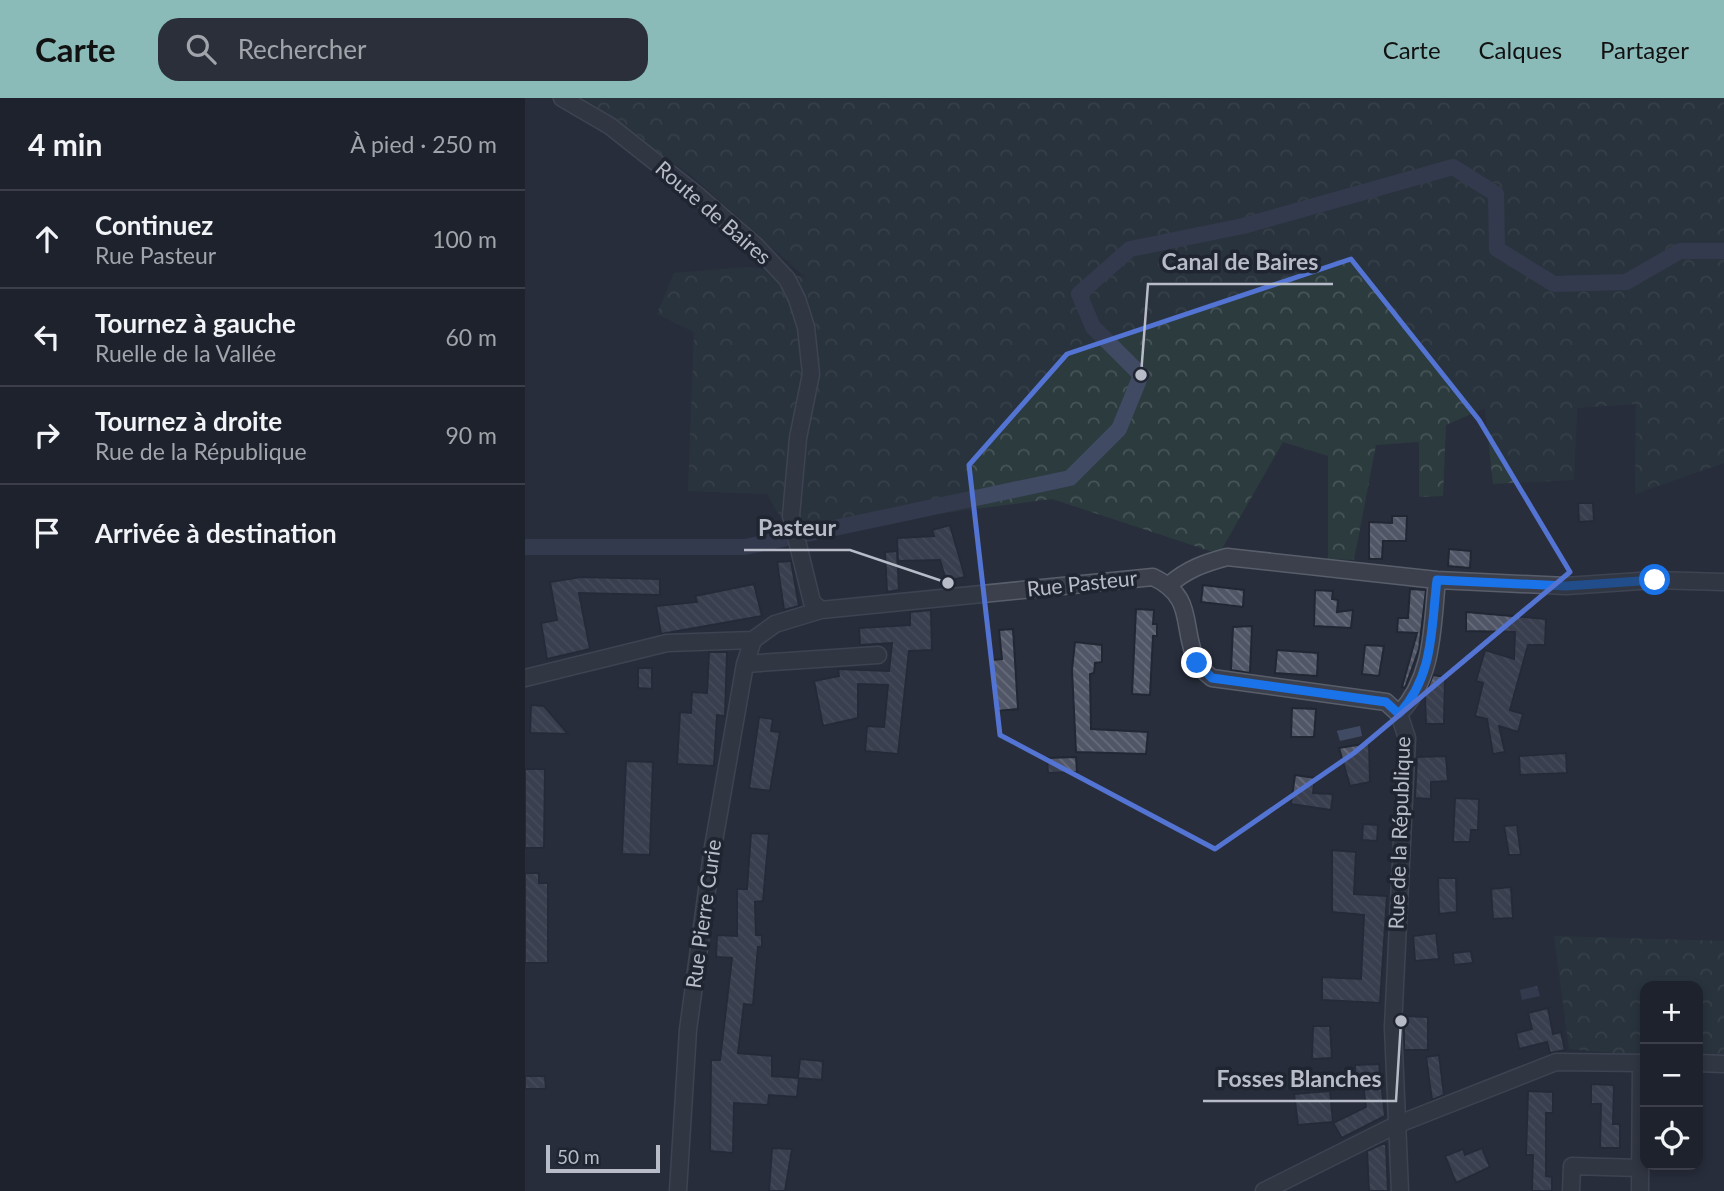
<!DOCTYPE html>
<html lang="fr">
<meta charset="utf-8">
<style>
body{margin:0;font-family:Lato,sans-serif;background:#2b2f39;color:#f1f3f6}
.controls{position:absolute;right:21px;bottom:21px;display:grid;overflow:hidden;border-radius:14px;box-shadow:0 4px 10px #0003}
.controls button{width:63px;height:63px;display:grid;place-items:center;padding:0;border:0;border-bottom:2px solid #3c3f49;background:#1e222d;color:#f1f3f6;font:35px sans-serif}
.scale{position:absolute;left:21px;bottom:18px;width:114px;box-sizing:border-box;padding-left:7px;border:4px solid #b8bcc8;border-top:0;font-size:19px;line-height:24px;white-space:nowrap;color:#b8bcc8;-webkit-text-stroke:5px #202532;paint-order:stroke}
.stop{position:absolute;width:21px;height:21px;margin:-16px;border:5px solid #1a73e8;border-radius:50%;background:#fff}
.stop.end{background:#1a73e8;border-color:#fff;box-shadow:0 2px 7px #0008}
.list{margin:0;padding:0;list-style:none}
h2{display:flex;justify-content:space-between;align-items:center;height:91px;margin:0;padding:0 28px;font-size:30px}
h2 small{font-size:23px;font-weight:400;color:#a1a4aa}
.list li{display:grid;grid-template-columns:46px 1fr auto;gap:21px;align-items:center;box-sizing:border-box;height:98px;padding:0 28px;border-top:2px solid #3c3f49}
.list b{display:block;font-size:26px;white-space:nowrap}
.list p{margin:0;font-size:23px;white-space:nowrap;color:#a1a4aa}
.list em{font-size:23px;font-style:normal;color:#a1a4aa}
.icon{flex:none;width:38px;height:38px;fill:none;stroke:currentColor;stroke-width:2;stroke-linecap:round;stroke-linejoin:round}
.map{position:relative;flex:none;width:1199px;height:1093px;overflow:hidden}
header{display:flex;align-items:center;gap:42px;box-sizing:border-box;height:98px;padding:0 35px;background:#8bbbb9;color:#111}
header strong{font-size:33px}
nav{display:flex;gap:38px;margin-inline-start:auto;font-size:24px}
.search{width:490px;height:63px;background:#2b2f39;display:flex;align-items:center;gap:18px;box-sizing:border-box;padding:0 24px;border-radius:21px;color:#a1a4aa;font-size:26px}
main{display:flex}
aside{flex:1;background:#1e222d}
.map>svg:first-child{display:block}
.forest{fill:url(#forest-crowns)}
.water{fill:url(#water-ripples)}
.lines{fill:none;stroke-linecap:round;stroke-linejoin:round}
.canal{stroke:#404a63;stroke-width:16}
.building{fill:url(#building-back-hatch);stroke:#222734;stroke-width:2}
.minor-casing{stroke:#595e6b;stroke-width:19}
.minor{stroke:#3c404d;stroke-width:16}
.route{stroke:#1a73e8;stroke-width:9}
.marked{fill:none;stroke:#5374d2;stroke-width:5;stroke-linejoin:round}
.labels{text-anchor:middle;stroke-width:7;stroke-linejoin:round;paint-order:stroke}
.street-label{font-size:21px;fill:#b8bcc8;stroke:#202532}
.leader{fill:none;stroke:#b8bcc8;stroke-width:2.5}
.callout-dot{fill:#b8bcc8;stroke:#202532;stroke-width:2.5}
.callout-label{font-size:23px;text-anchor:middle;font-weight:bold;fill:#b8bcc8;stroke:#202532;stroke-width:7;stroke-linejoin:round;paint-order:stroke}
</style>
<header>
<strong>Carte</strong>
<div class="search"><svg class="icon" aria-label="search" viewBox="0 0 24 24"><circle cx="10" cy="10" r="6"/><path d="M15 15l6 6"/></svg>Rechercher</div>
<nav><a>Carte</a><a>Calques</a><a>Partager</a></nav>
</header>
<main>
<aside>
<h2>4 min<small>À pied · 250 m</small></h2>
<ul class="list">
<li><svg class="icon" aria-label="ahead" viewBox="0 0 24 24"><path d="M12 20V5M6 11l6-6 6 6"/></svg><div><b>Continuez</b><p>Rue Pasteur</p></div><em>100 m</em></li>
<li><svg class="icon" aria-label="left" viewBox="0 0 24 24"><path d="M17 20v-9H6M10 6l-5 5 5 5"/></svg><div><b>Tournez à gauche</b><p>Ruelle de la Vallée</p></div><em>60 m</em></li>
<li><svg class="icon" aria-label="right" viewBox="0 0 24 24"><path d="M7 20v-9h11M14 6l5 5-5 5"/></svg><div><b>Tournez à droite</b><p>Rue de la République</p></div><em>90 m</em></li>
<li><svg class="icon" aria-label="arrive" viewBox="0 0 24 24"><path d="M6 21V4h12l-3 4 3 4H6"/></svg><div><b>Arrivée à destination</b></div></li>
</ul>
</aside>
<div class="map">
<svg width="1199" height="1093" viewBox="0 0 1199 1093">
<defs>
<pattern id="forest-crowns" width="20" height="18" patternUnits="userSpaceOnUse" patternTransform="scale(1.75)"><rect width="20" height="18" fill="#2b3b3e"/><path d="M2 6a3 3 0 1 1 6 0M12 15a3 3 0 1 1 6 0" fill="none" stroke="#485558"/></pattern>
<pattern id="water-ripples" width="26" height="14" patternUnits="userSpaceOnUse" patternTransform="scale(1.75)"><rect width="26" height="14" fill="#404a63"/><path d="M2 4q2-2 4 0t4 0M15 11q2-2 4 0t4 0" fill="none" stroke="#5a6278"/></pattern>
<pattern id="building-back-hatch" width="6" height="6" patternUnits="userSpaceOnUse" patternTransform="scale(1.75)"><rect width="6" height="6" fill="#515667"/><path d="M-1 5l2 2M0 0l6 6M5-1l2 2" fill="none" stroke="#686c7b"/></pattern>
</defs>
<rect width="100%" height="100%" fill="#282e3c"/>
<!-- forest -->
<path class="forest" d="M53,0H1199V365L1110,396L1111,306L1052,310L1049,382L968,386L960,310L921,327L918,398L894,399V344L851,347L829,462L803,461V358L758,344L694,456L527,401L265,435L242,396L163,393L169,234L132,216L149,175L224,169L280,179L166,77Z
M1029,838L1199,843V967L1173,964V888H1120V958L1044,951Z"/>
<!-- water -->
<path class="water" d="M835,628L837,638L815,643L812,633Z
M1012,888L1015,898L997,902L995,892Z"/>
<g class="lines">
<!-- canal -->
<path class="canal" d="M0,449H220L545,380L594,331L616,277L568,229L554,196L605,151L718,128L928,69L971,96L972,151L1029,186L1101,184L1155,153H1199"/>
</g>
<!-- building -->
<path class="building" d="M1053,405H1068L1069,423L1054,424Z
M867,418H882L881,443H858L857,461H844V424L867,425Z
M425,427L440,479L421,483L415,462L373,463L372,440L409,438L407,432Z
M924,451L946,453L945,470L923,468Z
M372,453L374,492L362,494L360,454Z
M266,463L274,508L259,512L252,464Z
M56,479L135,481V497L54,495L65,551L22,561L16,525L32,522L25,484Z
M229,486L237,518L136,536L131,508L172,504L170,498Z
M678,487L719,492L718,509L676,504Z
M885,491L901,492L894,551L880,590L877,589L892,535L872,534L873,520H883Z
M790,492L808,493L807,501L813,502L812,514L828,512L826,530L789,528Z
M611,511L629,512L628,526H632V538H628L625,597L607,596Z
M406,512L407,552L384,553L373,656L340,653L342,628L359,629L363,587L333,586V620L298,628L289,583L314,578L313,571L364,573L367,545L335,547L334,530L385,527V514Z
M941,514L1021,521L1020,547H1003L985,612L998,616L993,634L974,628L980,654L968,656L962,621L950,618L958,585L951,583L960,552L989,561L990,534L941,533Z
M727,528L725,575L706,572L708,529Z
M488,531L493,611L471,613L467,562L477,561L474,532Z
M550,544L577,547V564L570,565L569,575L565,576L566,631L623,634L621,656L551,654L547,572Z
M840,547L859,548L854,578L837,576Z
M752,552L793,555L792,578L750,575Z
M184,554H202L200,618L192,617L189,668L152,666L155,614L166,615L167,594L182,595Z
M113,570H127V591L113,590Z
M908,577L920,579L919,626H901L900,597Z
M6,607L19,608L43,636L5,635Z
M767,610L791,611L789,639H766Z
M234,619L248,621L246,633L255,634L245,693L224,690Z
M844,645L845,684L825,688L814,650Z
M1041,655L1042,675L995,677L994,658Z
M921,658L923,683L906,684V701L890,700L892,659Z
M551,659L552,674L523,675L522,660Z
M101,663L128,664L125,757L97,756Z
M0,671H20L19,750H0Z
M770,677L790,680L788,695L808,696L806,712L766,706Z
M930,700L954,701L953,732H946L945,744H928Z
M838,726L853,727L852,743L837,742Z
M992,727L996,757H984L979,728Z
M226,735L244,736L238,803L230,804L231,837H237V849H233L228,907L219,906L213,955L247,958V978L273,980L275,961L298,963L297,982L274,980L272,999L244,997L243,1007L209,1005L208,1055L185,1053L186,962H195L207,860L191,859L192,837L212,838V791H222Z
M807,752L831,754L829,796L862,798L855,905L797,902V879L836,881L839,817L807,814Z
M0,775H14V785H23V865H0Z
M913,780H931L932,814L914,816Z
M986,789L988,820L968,821L966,791Z
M911,835L914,861L890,863L888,838Z
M946,853L948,865L929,867L928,855Z
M1023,910L1028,936L1036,934L1040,952L1025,955L1022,944L994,951L991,935L1007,931L1003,915Z
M879,918L903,919V952H879Z
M788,928H805L807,960L787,961Z
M914,957L919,997L907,1002L901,959Z
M854,966L860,1018L817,1040L808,1025L841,1009L837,979H830V967Z
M0,978H20L21,991H0Z
M1066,986L1089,987L1088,1026H1095V1050H1075L1076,1006H1066Z
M805,993L808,1024L773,1027L769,996Z
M1003,993L1028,994V1015H1021V1078L1027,1079V1093H1007L1008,1057H1001Z
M857,1046H861L863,1093H844L842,1053Z
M247,1050L267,1051L260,1093H244Z
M957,1050L965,1069L931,1085L920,1058L938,1051L940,1057Z"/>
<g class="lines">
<defs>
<path id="minor" d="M37,0L85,28L172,97L231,148L262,181L272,201L281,229L286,276L273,340L266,418L287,504L296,512
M644,487C662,471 680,465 702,459L912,482L1041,488L1130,482L1199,484
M220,566L353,557
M0,580L142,545L228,542L250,526L296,512L628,479C672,500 655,529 672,564C674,570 682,576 687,580L861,604L874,616L882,640L868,929L875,1093
M874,616C909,579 907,529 912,482
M1173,965L1199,966
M153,1093L163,932L187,755L220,566L228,542
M739,1093L871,1027L1031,964L1120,965
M1046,1093L1047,1068L1115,1070
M1115,1093L1116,965"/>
</defs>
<!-- minor casing -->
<use href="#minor" class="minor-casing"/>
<!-- minor -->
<use href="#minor" class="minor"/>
</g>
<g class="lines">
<!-- route -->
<path class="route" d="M672,565L687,580L861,604L874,616C909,578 906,530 912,482L1041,488L1130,482"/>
</g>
<!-- marked area -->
<path d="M0 0H1199V1093H0ZM826,161L954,322L1045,474L829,655L690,751L475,637L444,367L542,256Z" fill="#282e3c" fill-opacity=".55" fill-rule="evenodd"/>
<path class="marked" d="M826,161L954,322L1045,474L829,655L690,751L475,637L444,367L542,256Z"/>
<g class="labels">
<!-- street labels -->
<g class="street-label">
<text transform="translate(188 115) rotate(41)" y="7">Route de Baires</text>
<text transform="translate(557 486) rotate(-6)" y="7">Rue Pasteur</text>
<text transform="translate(875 735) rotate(-88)" y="7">Rue de la République</text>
<text transform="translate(179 816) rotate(-82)" y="7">Rue Pierre Curie</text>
</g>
</g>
<!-- callouts -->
<path class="leader" d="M616 277L623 186H808M423 485L325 452H219M876 923L871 1003H678"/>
<g class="callout-dot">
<circle cx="616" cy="277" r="7"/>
<circle cx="423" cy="485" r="7"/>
<circle cx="876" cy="923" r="7"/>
</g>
<g class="callout-label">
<text x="715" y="172">Canal de Baires</text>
<text x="272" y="438">Pasteur</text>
<text x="774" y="989">Fosses Blanches</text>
</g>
</svg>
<div class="controls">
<button>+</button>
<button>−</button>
<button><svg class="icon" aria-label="locate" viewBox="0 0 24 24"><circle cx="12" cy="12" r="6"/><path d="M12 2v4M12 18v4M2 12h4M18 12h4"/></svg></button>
</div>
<div class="scale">50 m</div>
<div class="stop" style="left:1130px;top:482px"></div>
<div class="stop end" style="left:672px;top:565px"></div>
</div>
</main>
